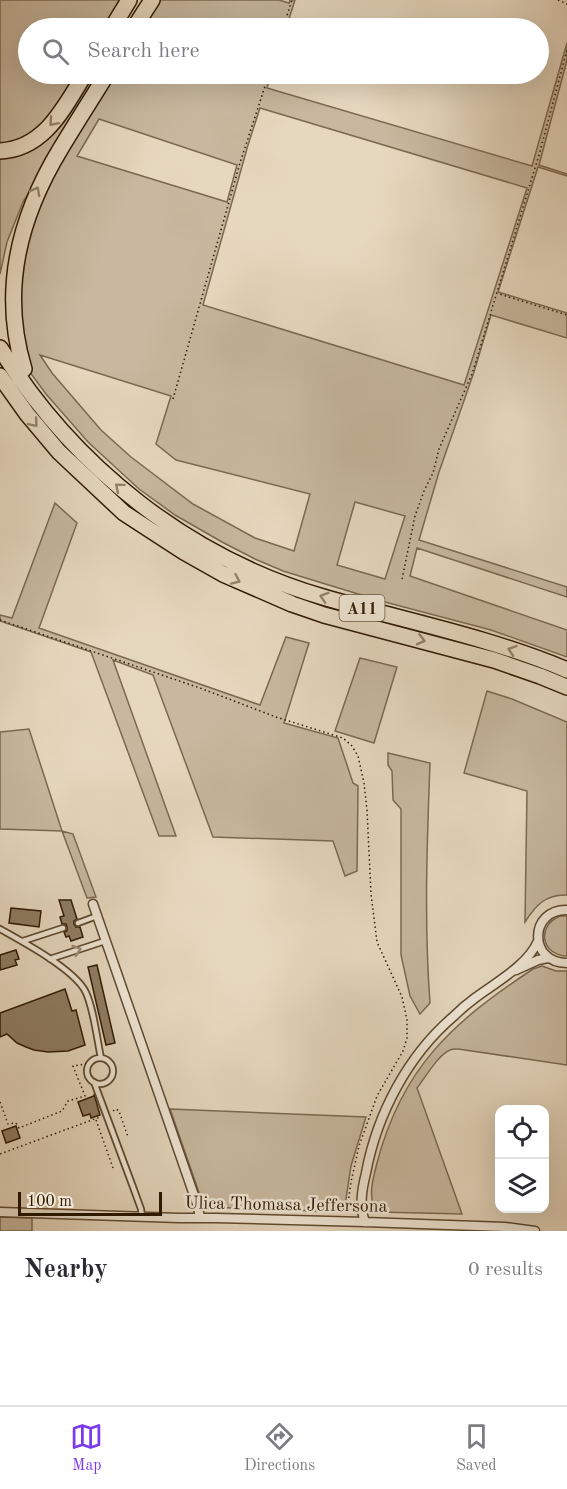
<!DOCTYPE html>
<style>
body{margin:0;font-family:"Old Standard TT",serif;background:#f2f2f3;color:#2b2b33}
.controls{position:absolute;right:18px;bottom:18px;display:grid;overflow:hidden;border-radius:12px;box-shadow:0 6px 24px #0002}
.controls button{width:54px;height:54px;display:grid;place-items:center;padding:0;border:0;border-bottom:2px solid #e1e1e2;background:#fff;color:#2b2b33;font:30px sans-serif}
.scale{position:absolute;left:18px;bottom:15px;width:144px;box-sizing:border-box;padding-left:6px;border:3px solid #2f1a00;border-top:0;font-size:16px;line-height:21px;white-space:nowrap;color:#2f1a00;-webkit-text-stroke:4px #efe6d5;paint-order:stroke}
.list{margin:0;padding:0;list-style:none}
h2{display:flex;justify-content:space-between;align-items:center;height:78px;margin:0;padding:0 24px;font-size:26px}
h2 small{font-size:20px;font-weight:400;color:#7c7c81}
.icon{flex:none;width:33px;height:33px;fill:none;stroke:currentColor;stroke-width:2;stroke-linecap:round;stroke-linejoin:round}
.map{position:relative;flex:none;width:567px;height:1231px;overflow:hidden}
.search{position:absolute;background:#fff;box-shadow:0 6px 24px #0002;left:18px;right:18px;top:18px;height:66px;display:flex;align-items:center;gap:15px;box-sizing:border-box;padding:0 21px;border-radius:33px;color:#7c7c81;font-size:22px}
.sheet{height:174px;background:#fff}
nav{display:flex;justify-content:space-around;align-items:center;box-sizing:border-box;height:84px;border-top:2px solid #e1e1e2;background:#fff;font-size:16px;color:#7c7c81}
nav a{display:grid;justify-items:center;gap:3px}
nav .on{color:#7c3aed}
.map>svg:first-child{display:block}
.green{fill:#c7b89f;stroke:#7b6950;stroke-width:1.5;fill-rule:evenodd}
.building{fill:#8e7d63;stroke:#2f1a00;stroke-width:1.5}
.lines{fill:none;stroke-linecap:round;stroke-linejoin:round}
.lane-casing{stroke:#5d4a30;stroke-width:8}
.street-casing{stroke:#5d4a30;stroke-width:11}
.highway-casing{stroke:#2f1a00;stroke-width:18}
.path{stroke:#2f1a00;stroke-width:1.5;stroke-dasharray:1.5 3;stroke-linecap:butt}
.lane{stroke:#efe6d5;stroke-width:4.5}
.street{stroke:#efe6d5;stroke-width:8}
.highway{stroke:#e6d8bf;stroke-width:15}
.oneway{stroke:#948269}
.oneway2{stroke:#998a75}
.labels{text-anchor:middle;stroke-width:5;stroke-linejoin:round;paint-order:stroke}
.shield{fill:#efe6d5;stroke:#695740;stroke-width:1.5}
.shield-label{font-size:16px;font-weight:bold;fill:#2f1a00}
.street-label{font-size:18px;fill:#2f1a00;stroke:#efe6d5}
</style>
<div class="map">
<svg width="567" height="1231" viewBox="0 0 567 1231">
<rect width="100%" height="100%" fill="#e6d8bf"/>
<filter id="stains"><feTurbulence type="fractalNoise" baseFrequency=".00333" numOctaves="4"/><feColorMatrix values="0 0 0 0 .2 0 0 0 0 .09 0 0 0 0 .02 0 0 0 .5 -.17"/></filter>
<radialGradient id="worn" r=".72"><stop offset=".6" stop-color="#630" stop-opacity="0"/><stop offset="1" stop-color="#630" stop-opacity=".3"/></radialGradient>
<!-- green -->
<path class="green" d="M0,0H125L107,28H28V74H80L54,114L32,136L0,147Z
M158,0H279L289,3L290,0H295L286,28H140Z
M567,43V60L539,165L567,174V176L538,167L498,292L567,313V338L491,315L474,372L439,472L419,540L567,587V597L417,548L410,576L567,630V657L491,630L381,601L283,571L255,559L222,542L175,515L139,489L88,442L46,394L29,371L11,323L27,219L112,74H271L267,88L532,166ZM260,108L527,188L464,385L203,305L248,145ZM99,119L237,165L227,202L77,156ZM40,355L171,396L156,444L176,460L310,494L294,551L255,538L193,504L131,457L101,430L52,373ZM355,502L405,516L385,579L337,565Z
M91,74H101L23,202L7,242L0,274V156L21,152Z
M55,503L77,523L39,628L260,705L286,637L309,643L284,723L338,738L353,783L358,786L357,871L345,876L333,841L213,837L153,675L113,660L176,836H159L91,652L0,621V615L12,618Z
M360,658L397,667L374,743L335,731Z
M487,691L512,699L567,722V895C546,894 536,905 525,922L527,791L464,773Z
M29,729L62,831L73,834L96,897L87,898L62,831L0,829V732Z
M388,753L430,763C427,843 424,923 430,1003L420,1014L410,996L401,955V809L393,800L392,771L388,765Z
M560,916H567V956C541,955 536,926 560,916Z
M542,966L556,971H567V1065L465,1050C460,1049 455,1048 450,1050C438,1055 425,1078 417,1088L462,1214L377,1212C367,1199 373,1178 377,1163C402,1067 453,1022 533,969Z
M170,1109L366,1117L351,1166L344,1212L204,1207Z
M0,1217L32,1218V1231H0Z"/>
<!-- building -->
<path class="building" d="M59,900H71L77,919L74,921V924L76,927H80L83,937L71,941L69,936L66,937L64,932L67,931V927L66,924H62L60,917L64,916Z
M11,908L41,911L39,927L9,923Z
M16,950L19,959L15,960L17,965L0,970V955Z
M97,965L115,1043L106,1045L88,967Z
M65,989L72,1011L76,1010L85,1045L68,1051L48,1052L34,1050L26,1047L17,1043L7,1034L0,1037V1013Z
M94,1094L100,1115L91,1118L90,1114L83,1116L78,1102L94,1096Z
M16,1126L20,1138L6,1143L2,1131Z"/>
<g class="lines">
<defs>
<path id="lane" d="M78,923L97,916
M0,929C23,942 70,967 84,989C93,1003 97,1040 101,1058
M23,941L63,928
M50,959L105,941
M87 1071a13 13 0 1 1 26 0a13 13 0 1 1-26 0Z
M94,1082L133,1187L141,1209L142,1217"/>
<path id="street" d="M93,904L197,1204L200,1217
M567,910C529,909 528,963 567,963
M516,970L538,960L548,958
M0,1212L179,1218H216L365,1222L505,1227L535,1231
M365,1222C359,1206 362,1189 366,1173C377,1114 408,1055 454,1016C460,1010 467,1004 475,998C495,983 528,965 538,941"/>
<path id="highway" d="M112,28L129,0
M134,28L152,0
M0,151C45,149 64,107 85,74
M0,348C73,467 189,558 323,597C405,621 489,637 567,670
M24,369C0,290 19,217 61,148C76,123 92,98 107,74
M0,376L27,414L59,452L124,513L184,552L223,574L292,604L324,615L494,660L540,676L567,687"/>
</defs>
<!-- lane casing -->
<use href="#lane" class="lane-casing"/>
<!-- street casing -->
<use href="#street" class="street-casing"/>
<!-- highway casing -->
<use href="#highway" class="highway-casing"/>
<!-- path -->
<path class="path" d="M558,0L567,4
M283,28L292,0
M496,293L567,315
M173,399L240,163L269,74
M402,579L415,516L424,491L433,473L439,449L472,374L539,155L567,50
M0,620L200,688L276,717L343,738L352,746L358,756L364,783L367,810L371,894L377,942L402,997L407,1020V1038L403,1051L377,1096L359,1146L351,1182L348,1203L349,1213
M0,1102L8,1124L16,1123L19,1128L62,1111L68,1101L85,1096L73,1066L90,1063
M113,1111L116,1109L119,1111L128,1137
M96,1120L113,1168
M0,1154L100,1117"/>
<!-- lane -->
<use href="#lane" class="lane"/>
<!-- street -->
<use href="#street" class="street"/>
<!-- highway -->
<use href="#highway" class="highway"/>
</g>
<!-- one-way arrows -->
<defs><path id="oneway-chevron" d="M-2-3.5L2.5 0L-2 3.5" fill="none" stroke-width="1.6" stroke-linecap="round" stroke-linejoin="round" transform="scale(1.5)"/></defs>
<g class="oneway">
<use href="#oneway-chevron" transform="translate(53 122) rotate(131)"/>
<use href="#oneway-chevron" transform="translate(36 191) rotate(-62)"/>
<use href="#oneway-chevron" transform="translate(34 423) rotate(50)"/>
<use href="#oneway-chevron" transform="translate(119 487) rotate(-140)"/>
<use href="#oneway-chevron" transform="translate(236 580) rotate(24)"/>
<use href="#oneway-chevron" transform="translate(324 597) rotate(-163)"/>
<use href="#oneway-chevron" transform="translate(421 640) rotate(14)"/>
<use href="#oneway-chevron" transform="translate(512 650) rotate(-161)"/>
</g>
<use class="oneway2" href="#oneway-chevron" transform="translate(77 950) rotate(-18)"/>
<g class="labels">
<!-- shield labels -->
<rect class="shield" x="339.5" y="595" width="45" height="26" rx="4.5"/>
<g class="shield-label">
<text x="362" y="614">A11</text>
</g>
<!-- street labels -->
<g class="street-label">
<text transform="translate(286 1204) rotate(1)" y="6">Ulica Thomasa Jeffersona</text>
</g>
</g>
<rect width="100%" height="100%" filter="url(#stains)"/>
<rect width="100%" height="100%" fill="url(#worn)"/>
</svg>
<div class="controls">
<button><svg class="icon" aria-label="locate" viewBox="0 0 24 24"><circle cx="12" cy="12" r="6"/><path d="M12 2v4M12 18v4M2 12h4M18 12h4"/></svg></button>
<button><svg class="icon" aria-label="layers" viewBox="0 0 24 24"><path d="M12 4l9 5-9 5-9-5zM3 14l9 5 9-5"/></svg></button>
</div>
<div class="scale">100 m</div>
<div class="search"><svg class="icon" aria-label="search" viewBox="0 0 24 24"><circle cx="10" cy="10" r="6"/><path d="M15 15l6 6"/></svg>Search here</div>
</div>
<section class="sheet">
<h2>Nearby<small>0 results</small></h2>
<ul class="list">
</ul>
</section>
<nav>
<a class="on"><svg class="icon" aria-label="map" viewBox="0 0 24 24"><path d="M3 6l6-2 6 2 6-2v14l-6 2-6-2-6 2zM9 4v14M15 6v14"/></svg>Map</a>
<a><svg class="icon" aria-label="directions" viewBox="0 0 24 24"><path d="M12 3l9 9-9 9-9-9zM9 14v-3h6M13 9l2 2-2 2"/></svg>Directions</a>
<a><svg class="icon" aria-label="saved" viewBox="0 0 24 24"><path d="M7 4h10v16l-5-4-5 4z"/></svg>Saved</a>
</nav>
